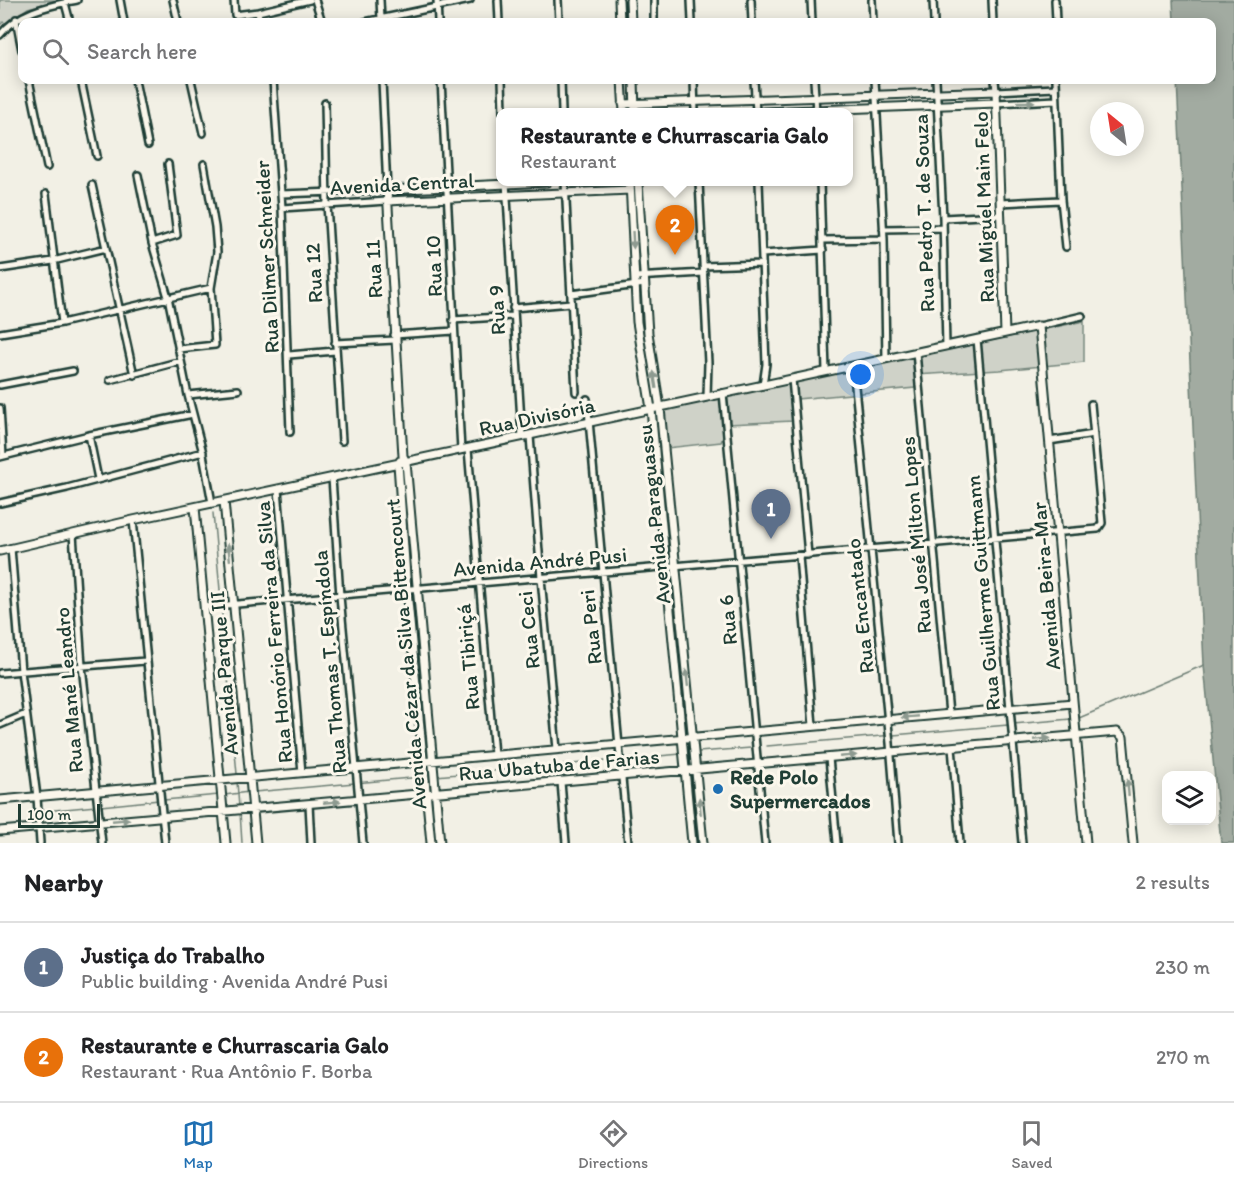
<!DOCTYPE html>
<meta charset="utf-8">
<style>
body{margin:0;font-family:Itim,sans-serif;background:#f2f2f2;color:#202124}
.controls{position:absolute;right:18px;bottom:18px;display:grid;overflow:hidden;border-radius:12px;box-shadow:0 3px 15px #0003}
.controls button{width:54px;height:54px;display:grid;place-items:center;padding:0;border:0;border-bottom:2px solid #e0e0e0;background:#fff;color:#202124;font:30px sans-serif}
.compass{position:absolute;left:1090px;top:102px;width:54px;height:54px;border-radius:50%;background:#fff;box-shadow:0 3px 15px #0003;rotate:330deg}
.scale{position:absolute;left:18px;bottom:15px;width:82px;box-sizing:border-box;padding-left:6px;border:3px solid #1f3d34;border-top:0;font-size:16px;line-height:21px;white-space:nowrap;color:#1f3d34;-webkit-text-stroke:4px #fbf7ec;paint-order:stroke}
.you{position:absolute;left:861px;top:375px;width:21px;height:21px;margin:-15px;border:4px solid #fff;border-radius:50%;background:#1a73e8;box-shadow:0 0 0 9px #1a73e833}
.badge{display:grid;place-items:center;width:39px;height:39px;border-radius:50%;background:#1f6fb2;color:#fff;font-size:20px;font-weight:700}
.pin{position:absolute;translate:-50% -50px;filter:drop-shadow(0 2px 3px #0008)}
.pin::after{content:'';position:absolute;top:32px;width:21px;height:18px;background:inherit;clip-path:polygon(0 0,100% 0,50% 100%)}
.popup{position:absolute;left:496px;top:108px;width:357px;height:78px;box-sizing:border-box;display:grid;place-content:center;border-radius:12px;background:#fff;filter:drop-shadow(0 2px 4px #0005);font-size:20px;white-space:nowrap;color:#757577}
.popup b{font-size:22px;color:#202124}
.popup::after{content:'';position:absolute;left:50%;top:100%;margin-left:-12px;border:12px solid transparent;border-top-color:#fff}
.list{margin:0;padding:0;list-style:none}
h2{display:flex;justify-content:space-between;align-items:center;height:78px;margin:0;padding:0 24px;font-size:26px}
h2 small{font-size:20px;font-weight:400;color:#757577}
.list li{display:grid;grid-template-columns:39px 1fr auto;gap:18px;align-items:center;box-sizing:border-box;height:90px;padding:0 24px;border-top:2px solid #e0e0e0}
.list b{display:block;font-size:22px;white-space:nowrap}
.list p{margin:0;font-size:20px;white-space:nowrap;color:#757577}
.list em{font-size:20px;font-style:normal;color:#757577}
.icon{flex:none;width:33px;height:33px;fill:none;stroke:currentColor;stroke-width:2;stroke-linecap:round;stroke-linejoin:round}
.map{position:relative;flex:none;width:1234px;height:843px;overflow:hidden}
.search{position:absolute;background:#fff;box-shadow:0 3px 15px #0003;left:18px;right:18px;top:18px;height:66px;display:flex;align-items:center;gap:15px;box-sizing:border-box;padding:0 21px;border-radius:12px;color:#757577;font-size:22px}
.sheet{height:258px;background:#fff}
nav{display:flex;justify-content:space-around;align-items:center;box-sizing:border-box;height:84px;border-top:2px solid #e0e0e0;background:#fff;font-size:16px;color:#757577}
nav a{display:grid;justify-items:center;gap:3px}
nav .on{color:#1f6fb2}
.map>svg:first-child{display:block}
.green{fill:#cfd2c8;stroke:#77887e;stroke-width:1.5}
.water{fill:#a2aba1;stroke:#6e7f75;stroke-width:1.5}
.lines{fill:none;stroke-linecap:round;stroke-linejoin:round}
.stream{stroke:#6e7f75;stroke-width:1.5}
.street-casing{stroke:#1f3d34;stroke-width:10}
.secondary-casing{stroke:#1f3d34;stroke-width:11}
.street{stroke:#fbf7ec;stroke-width:5}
.secondary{stroke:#fbf7ec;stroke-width:7}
.oneway{fill:#8d9a90}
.poi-dot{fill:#1f6fb2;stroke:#fbf7ec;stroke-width:2}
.labels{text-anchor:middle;stroke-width:6;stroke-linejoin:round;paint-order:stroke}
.street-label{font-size:21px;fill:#1f3d34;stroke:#fbf7ec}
.poi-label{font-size:21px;font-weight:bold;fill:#1f3d34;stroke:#fbf7ec;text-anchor:start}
</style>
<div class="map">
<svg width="1234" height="843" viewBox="0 0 1234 843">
<rect width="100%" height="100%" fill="#f2f0e5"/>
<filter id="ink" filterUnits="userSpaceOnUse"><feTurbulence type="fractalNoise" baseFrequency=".0167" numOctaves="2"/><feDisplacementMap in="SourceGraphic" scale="12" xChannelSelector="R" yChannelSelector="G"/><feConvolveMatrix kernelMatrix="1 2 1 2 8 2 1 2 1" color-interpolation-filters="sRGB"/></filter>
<g filter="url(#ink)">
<!-- green -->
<path class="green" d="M0,0H59L28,8L6,23L3,22L0,25Z
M1084,321V362L1000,370L915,375V388L797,399L793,421L728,424L721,442L667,448L662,410Z"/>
<!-- water -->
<path class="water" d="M1173,0H1234V843H1221L1204,665L1177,80H1212V22H1174Z"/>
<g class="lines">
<!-- stream -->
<path class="stream" d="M213,513L221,601
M222,614L237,774
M1079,718L1204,665
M1013,724L1071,719
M767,746L1008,725
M698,752L751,748
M625,759L681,754
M436,776L617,760
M237,782L239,807
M254,792L422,777
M224,795L249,792
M164,800L219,795
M101,806L159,800
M44,811L96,806
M240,812L242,843"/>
<defs>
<path id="street" d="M120,0L124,22
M173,0L178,22
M234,0L235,15L258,12L310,0
M315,0L322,22
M380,0L381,19
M437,0L438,22
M498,0L499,22
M558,0L559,22
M654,0V22
M691,0L692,22
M751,0L752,22
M811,0L812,22
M872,0L873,22
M933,0L934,22
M992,0L993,22
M1055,0L1056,22
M65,3L70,22
M258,12L260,22
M16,19L22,50
M365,22L470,0
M0,35C19,11 49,6 77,0
M29,80L47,167
M81,80L97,156
M135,80L148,145
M191,80L203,133
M273,80L282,208L290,432
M441,80L461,450
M502,80L503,112
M561,80L562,112
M694,80L695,112
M754,80L756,112
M814,80L816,112
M875,80L884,239L886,359
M936,80L943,218L946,346
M995,80L996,91L1056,88
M1056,80L1061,200L1066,247
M325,103L327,204L342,441
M997,103L1056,100
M138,175L152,243L168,297L188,395L202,449L212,503
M506,182L522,437
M565,182L576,392
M699,182L708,363L707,397
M759,182L766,364L763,385
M820,182L826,371
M92,185L134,375
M46,194L62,323
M281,194L387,190L382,80
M1001,203L1061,200
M282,208L387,201
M943,218L1001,215
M883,229L943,228
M823,240L884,239
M152,243L177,235L168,164
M762,254L823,250
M703,266L762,264
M0,269L53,261L106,248
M635,277L704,273
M571,294L645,284
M513,308L571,303
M453,320L513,316
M1039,326L1082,316
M0,333L62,323L211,288
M394,335L454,331
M977,339L1022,843
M335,343L395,340
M178,349L215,345L211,288L217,252L215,227L204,164
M916,352L949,714
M289,355L335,351
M853,366L890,743L898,843
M792,379L808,555
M110,380L181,361
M0,385L73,371
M723,393L765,843
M188,395L238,390
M587,399L628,843
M0,408L3,456
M89,435L98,479
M530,436L541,578L557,749
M1049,441L1094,434
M468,449L494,755
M0,457L89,435L193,414
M332,478L340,596L363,843
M278,489L302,773
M0,503L67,488L203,452
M133,520L165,843
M73,534L82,666L102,843
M11,548L21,671L37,797L40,843
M799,556L813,726
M204,607L1098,529L1102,523L1091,404
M0,673L145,661
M0,725L26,714
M952,747L960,843
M829,758L837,843
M561,782L566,843
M309,804L311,843"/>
<path id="secondary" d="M619,0L620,22
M630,0L631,22
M622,80L624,112
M634,80L635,112
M623,104L996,91L1005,333
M763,112L997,103
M630,182L637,322L651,409L692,843
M638,182L648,333L660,408L703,843
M387,201L630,190
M400,461L398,464L407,590L431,843
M224,501L256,843
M195,507L226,843
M0,551L133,520L1039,326L1086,843
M0,800L1073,703
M0,831L1117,732L1123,737L1133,843
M440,843L406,462L403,456L387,190L547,182"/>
</defs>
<!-- street casing -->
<use href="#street" class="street-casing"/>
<!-- secondary casing -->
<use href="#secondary" class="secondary-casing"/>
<!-- street -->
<use href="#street" class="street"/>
<!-- secondary -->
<use href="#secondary" class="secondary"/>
</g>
<!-- one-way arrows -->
<defs><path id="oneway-solid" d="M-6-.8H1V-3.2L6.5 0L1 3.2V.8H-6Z" transform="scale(1.5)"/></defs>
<g class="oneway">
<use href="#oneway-solid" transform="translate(1026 102) rotate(-2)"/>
<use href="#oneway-solid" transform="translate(633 240) rotate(87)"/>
<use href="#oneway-solid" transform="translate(655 380) rotate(-99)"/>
<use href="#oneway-solid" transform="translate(229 552) rotate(-96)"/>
<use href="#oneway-solid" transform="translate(687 678) rotate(-96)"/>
<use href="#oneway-solid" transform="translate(910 717) rotate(175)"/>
<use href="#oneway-solid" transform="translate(1042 739) rotate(-5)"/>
<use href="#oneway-solid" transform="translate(848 756) rotate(-5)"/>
<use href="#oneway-solid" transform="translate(1128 788) rotate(-95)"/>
<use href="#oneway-solid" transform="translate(332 802) rotate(-5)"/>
<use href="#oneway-solid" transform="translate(700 806) rotate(-95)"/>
<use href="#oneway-solid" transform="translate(121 820) rotate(-5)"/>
</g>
</g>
<!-- markers -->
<circle class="poi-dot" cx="718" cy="789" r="6"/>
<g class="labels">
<!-- street labels -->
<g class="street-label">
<text transform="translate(402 184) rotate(-3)" y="7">Avenida Central</text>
<text transform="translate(984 207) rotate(-92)" y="7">Rua Miguel Main Felo</text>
<text transform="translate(924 213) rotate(-92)" y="7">Rua Pedro T. de Souza</text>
<text transform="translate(267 257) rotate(-93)" y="7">Rua Dilmer Schneider</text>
<text transform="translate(434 266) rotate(-92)" y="7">Rua 10</text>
<text transform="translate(374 269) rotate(-93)" y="7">Rua 11</text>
<text transform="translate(314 273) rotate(-93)" y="7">Rua 12</text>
<text transform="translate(497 310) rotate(-93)" y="7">Rua 9</text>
<text transform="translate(537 417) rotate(-12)" y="7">Rua Divisória</text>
<text transform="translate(654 514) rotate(-96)" y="7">Avenida Paraguassu</text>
<text transform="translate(916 535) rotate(-95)" y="7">Rua José Milton Lopes</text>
<text transform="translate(540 562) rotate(-5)" y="7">Avenida André Pusi</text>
<text transform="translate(1046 586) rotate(-95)" y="7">Avenida Beira-Mar</text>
<text transform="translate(983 593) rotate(-95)" y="7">Rua Guilherme Guittmann</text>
<text transform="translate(860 606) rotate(-96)" y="7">Rua Encantado</text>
<text transform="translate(728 620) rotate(-95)" y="7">Rua 6</text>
<text transform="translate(591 627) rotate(-96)" y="7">Rua Peri</text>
<text transform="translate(529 630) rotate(-96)" y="7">Rua Ceci</text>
<text transform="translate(274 632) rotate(-95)" y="7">Rua Honório Ferreira da Silva</text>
<text transform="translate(406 654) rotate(-95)" y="7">Avenida Cézar da Silva Bittencourt</text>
<text transform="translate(468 657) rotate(-95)" y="7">Rua Tibiriçá</text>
<text transform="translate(330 662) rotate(-95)" y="7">Rua Thomas T. Espíndola</text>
<text transform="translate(224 673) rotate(-95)" y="7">Avenida Parque III</text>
<text transform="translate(69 690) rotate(-95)" y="7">Rua Mané Leandro</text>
<text transform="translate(559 765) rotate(-5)" y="7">Rua Ubatuba de Farias</text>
</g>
<!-- poi labels -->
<g class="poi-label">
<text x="730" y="784">Rede Polo<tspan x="730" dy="24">Supermercados</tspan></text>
</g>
</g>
</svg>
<div class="controls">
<button><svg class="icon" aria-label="layers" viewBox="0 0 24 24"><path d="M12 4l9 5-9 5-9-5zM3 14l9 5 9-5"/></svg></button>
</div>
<svg class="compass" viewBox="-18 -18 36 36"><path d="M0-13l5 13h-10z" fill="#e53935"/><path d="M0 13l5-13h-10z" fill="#757577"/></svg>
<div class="scale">100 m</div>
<div class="you"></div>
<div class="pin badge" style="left:771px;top:539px;background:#5c6f8a">1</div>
<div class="pin badge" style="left:675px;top:255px;background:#e8710a">2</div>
<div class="popup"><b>Restaurante e Churrascaria Galo</b>Restaurant</div>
<div class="search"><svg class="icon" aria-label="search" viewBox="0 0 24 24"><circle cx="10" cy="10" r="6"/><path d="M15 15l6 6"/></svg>Search here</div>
</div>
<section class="sheet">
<h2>Nearby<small>2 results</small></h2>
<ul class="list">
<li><span class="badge" style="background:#5c6f8a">1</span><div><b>Justiça do Trabalho</b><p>Public building · Avenida André Pusi</p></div><em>230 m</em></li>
<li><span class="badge" style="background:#e8710a">2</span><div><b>Restaurante e Churrascaria Galo</b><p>Restaurant · Rua Antônio F. Borba</p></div><em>270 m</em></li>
</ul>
</section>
<nav>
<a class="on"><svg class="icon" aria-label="map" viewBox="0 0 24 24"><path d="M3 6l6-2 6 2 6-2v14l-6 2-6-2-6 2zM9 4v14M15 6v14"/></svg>Map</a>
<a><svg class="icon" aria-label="directions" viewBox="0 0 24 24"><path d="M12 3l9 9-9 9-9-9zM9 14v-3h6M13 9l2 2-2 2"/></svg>Directions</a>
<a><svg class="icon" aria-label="saved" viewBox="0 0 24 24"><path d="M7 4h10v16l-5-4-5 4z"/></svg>Saved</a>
</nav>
